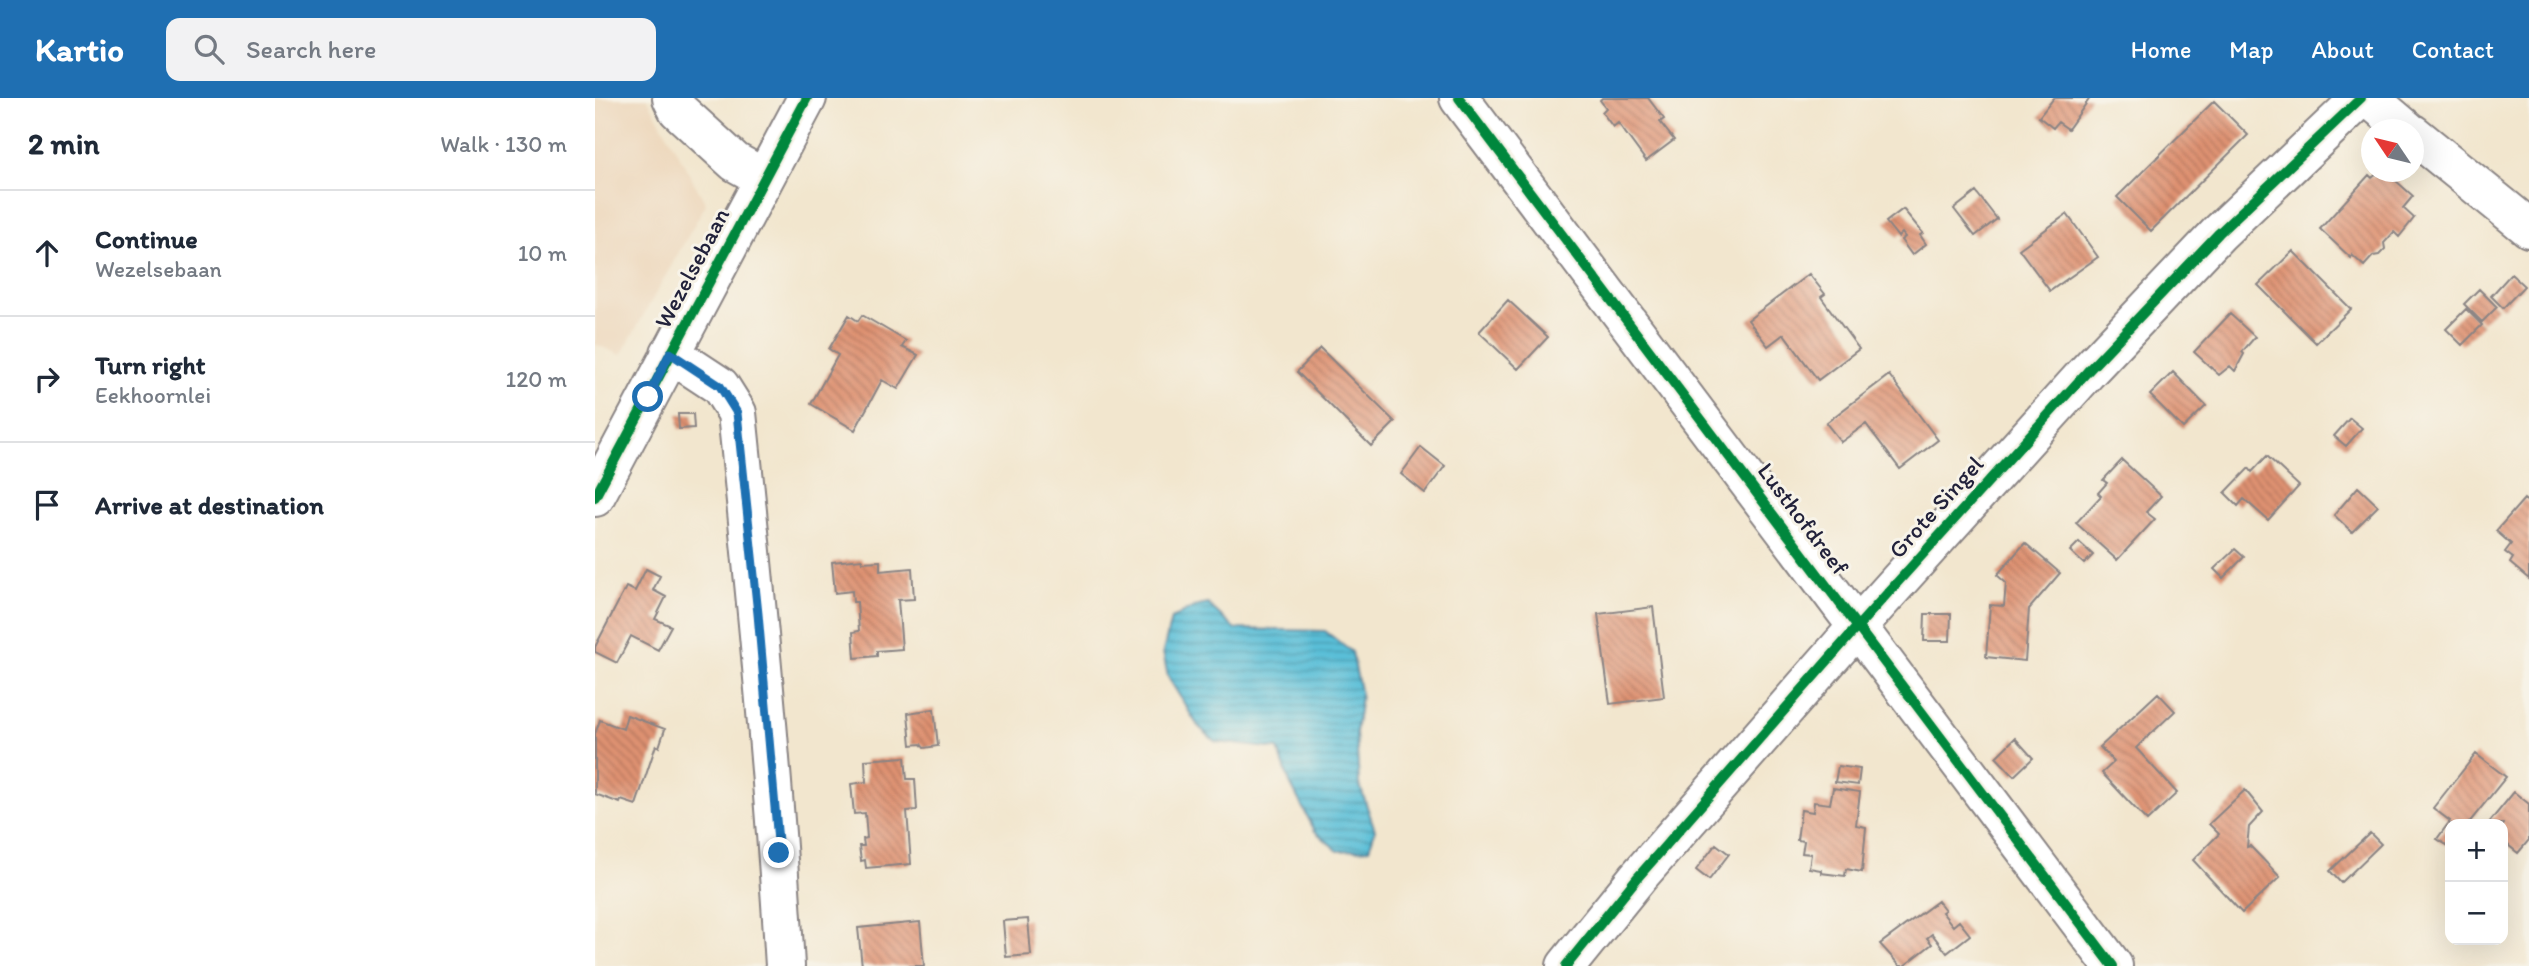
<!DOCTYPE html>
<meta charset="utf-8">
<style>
body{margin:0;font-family:Itim,sans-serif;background:#f2f2f3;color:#1f2937}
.controls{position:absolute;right:21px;bottom:21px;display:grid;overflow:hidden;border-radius:14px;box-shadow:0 7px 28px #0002}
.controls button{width:63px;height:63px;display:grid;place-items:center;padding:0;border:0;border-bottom:2px solid #e0e1e3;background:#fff;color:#1f2937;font:35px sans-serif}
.compass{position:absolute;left:1766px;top:21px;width:63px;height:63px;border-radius:50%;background:#fff;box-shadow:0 7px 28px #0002;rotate:305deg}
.stop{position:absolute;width:21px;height:21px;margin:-16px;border:5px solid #1f6fb2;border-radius:50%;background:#fff}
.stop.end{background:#1f6fb2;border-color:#fff;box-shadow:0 2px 7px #0008}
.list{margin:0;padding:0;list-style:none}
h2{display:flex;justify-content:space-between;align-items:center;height:91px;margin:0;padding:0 28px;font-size:30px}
h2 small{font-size:23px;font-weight:400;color:#747a83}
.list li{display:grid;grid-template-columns:46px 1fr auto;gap:21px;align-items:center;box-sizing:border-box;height:126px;padding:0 28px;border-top:2px solid #e0e1e3}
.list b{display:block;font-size:26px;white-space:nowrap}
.list p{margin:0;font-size:23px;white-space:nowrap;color:#747a83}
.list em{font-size:23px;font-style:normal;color:#747a83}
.icon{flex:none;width:38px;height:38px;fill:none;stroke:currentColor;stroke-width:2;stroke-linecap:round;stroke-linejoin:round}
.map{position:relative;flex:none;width:1934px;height:868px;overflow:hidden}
header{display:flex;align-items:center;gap:42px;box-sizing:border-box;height:98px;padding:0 35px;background:#1f6fb2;color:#fff}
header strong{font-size:33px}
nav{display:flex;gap:38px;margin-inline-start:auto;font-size:24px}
.search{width:490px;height:63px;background:#f2f2f3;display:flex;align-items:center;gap:18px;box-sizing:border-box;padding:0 24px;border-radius:14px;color:#747a83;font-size:26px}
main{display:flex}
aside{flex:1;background:#fff}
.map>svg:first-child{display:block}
.built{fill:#edd7bb}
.water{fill:url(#water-rules);stroke:#3e708a;stroke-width:2}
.building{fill:url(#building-back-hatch)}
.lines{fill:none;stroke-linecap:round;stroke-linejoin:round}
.minor-casing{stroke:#8a8484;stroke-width:42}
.minor{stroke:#fff;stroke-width:38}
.cycleway-casing{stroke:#f7f3e8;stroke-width:15}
.cycleway{stroke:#00873e;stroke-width:10}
.route{stroke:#1f6fb2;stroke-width:9}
.labels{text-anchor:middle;stroke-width:6;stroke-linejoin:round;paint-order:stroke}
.street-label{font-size:24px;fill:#22223b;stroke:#f7f3e8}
</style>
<header>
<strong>Kartio</strong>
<div class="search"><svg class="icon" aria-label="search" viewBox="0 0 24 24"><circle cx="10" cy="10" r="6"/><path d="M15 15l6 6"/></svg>Search here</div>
<nav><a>Home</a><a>Map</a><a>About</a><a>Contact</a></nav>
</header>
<main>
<aside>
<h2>2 min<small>Walk · 130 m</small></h2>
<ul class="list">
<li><svg class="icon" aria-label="ahead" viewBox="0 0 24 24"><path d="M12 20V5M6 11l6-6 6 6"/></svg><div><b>Continue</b><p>Wezelsebaan</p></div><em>10 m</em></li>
<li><svg class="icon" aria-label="right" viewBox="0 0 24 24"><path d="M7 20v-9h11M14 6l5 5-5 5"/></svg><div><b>Turn right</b><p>Eekhoornlei</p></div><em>120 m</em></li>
<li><svg class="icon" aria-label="arrive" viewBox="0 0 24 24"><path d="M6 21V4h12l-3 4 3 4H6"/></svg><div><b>Arrive at destination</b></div></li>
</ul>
</aside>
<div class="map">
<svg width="1934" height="868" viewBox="0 0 1934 868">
<defs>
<pattern id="water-rules" width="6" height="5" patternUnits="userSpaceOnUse" patternTransform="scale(1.75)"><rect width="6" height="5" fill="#5abfd8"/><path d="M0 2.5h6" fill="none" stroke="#4a9bb0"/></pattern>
<pattern id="building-back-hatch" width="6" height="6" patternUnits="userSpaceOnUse" patternTransform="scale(1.75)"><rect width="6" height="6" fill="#de9171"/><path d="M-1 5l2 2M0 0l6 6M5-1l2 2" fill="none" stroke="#b4765e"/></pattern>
</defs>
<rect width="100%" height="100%" fill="#f7f3e8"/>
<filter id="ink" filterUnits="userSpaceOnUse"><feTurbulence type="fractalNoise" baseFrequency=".0143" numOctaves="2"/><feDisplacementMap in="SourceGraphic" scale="14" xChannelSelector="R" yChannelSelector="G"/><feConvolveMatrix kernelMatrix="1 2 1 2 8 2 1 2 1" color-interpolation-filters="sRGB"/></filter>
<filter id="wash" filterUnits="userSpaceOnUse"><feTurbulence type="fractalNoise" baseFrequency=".00686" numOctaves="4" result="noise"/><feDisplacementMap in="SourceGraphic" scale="28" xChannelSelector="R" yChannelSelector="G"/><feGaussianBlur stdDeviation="1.57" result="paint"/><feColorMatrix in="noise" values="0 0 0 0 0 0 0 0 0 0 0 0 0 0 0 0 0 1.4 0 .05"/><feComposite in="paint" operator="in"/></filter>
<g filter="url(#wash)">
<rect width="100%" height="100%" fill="#f2e6ce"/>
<!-- built -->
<path class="built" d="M0,0H52L111,106L26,257L0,246Z"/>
<!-- water -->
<path class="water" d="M613,506L640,531L730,533L757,554L766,597L761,635L764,685L780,732L774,751L743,753L720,733L695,685L683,651L621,644L603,628L573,579L568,554L576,521L599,509Z"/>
<g id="blocks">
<!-- building -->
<path class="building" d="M1007,0H1053L1069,21L1065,24L1079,42L1051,63L1023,25L1018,29L1007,14L1011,10L1005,2Z
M1459,0H1495L1473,31L1463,24L1458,30L1444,19Z
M1619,3L1653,37L1556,133L1522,99Z
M1784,74H1791L1818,98L1808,110L1819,120L1804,139L1799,134L1789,145L1790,151L1784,157L1778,158L1769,168L1757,157L1756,160L1725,131L1774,77L1777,80Z
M1381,94L1402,121L1380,138L1359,111Z
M1308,111L1328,135L1325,137L1331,146L1317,157L1306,142L1310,139L1307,135L1303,139L1291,124Z
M1472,116L1503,159L1455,193L1424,151Z
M1698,153L1756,211L1721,245L1663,187Z
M1214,176L1230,196L1226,199L1264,251L1223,282L1189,236L1173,248L1153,222Z
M1916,176L1929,188L1908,210L1896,198Z
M1884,191L1902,209L1887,224L1869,206Z
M913,202L953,239L923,271L884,234Z
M1871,211L1887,227L1867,247L1851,231Z
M1635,216L1660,239L1647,254L1649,256L1640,273L1635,268L1624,277L1599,254Z
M254,217L263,223L267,217L311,243L307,249L323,257L303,291L287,282L260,332L216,306L243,257L234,251Z
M725,250L800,324L776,348L702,274Z
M1578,274L1611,308L1588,330L1555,297Z
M1294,277L1343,342L1305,371L1271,326L1246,344L1231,325Z
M83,316H98L99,330L84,331Z
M1755,320L1767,330L1751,348L1739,338Z
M826,349L850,368L830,395L806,376Z
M1672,358L1704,388L1673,422L1649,401L1643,408L1630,395L1654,370L1657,374Z
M1527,362L1566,398L1551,414L1560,421L1522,462L1481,425L1506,398L1503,395L1512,385L1508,382Z
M1763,389L1783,408L1757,434L1739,417Z
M1929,401L1934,405V481L1915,465L1918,460L1910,454L1916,446L1901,433Z
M1484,444L1498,457L1489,466L1475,453Z
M1430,445L1465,475L1434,511L1430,563L1391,559L1395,507L1409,508L1411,485L1402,477Z
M1640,451L1649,459L1628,480L1619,471Z
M267,461V464L285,463V473L317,470L319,501L303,502L307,551L282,553V558L260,560L258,534L264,533L262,504H258L257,493L240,495L237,464Z
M51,471L65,478L58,492L71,499L60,521L76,528L63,552L36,538L22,565L0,554V549L31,489L40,493Z
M1058,509L1069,599L1015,606L1003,516Z
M1330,516H1356L1355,543H1329Z
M1563,595L1580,613L1541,650L1582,695L1552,723L1507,675L1519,664L1505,649Z
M339,611L343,648L329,650L326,646L316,647L313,615Z
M32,617L70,631L64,649L61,647L41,707L26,702L25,705L0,696V636L5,622L28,631Z
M1420,640L1438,660L1419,678L1401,659Z
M1881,656L1911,679L1873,726H1855V749L1842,741L1855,723L1838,710Z
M310,659L312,681H320L322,712L312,713L316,766L271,770L270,762L266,763L264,748H269L268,741L272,740L270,715L259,716L256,686L271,684L270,662Z
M1243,668L1265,671L1263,687L1240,684Z
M1238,690L1265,694L1261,727L1271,729L1267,774L1251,771L1250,778L1226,775V772L1214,770L1216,756L1207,755L1209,743L1202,742L1206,712L1218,714L1219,704L1235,706Z
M1650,692L1668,714L1654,729L1652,749L1655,748L1685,779L1647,815L1598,762L1624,736L1614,726Z
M1919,694L1934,706V742L1923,755L1908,743V726H1893Z
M1775,735L1786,746L1746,785L1735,773Z
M1121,746L1134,756L1114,782L1101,772Z
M1343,803L1350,812L1347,814L1358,828L1364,823L1375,837L1352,855L1337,836L1332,840L1337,846L1309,868H1305L1285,846Z
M433,821L436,857L411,859L408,823Z
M325,824L329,868H267L263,830Z"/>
</g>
</g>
<g filter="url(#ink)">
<use href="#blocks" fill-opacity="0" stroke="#8a8484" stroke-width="2"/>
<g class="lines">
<defs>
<path id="minor" d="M77,0L83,12L140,64L169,80
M864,0L1518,868
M1774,0L1812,32
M1818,36L1934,130
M75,255L125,288L142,315C161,499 179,683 190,868
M0,399L212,0
M971,868L1043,779L1263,528L1492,274L1624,135L1766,0"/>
</defs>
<!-- minor casing -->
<use href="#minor" class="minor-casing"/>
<!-- minor -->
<use href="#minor" class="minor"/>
<defs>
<path id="cycleway" d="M864,0L1518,868
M0,399L212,0
M971,868L1043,779L1263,528L1492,274L1624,135L1766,0"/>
</defs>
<!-- cycleway casing -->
<use href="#cycleway" class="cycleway-casing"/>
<!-- cycleway -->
<use href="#cycleway" class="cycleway"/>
</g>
</g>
<g class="lines" filter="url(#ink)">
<!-- route -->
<path class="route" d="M53,299L75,255L125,288L142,315L163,516L184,755"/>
</g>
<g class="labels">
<!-- street labels -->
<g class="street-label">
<text transform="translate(97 170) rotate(-62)" y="8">Wezelsebaan</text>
<text transform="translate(1341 409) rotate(-48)" y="8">Grote Singel</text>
<text transform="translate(1208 421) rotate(53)" y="8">Lusthofdreef</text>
</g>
</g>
</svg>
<div class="controls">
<button>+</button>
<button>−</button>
</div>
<svg class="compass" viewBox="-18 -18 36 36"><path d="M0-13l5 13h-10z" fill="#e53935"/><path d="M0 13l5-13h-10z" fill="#747a83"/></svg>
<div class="stop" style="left:53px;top:299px"></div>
<div class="stop end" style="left:184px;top:755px"></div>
</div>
</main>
